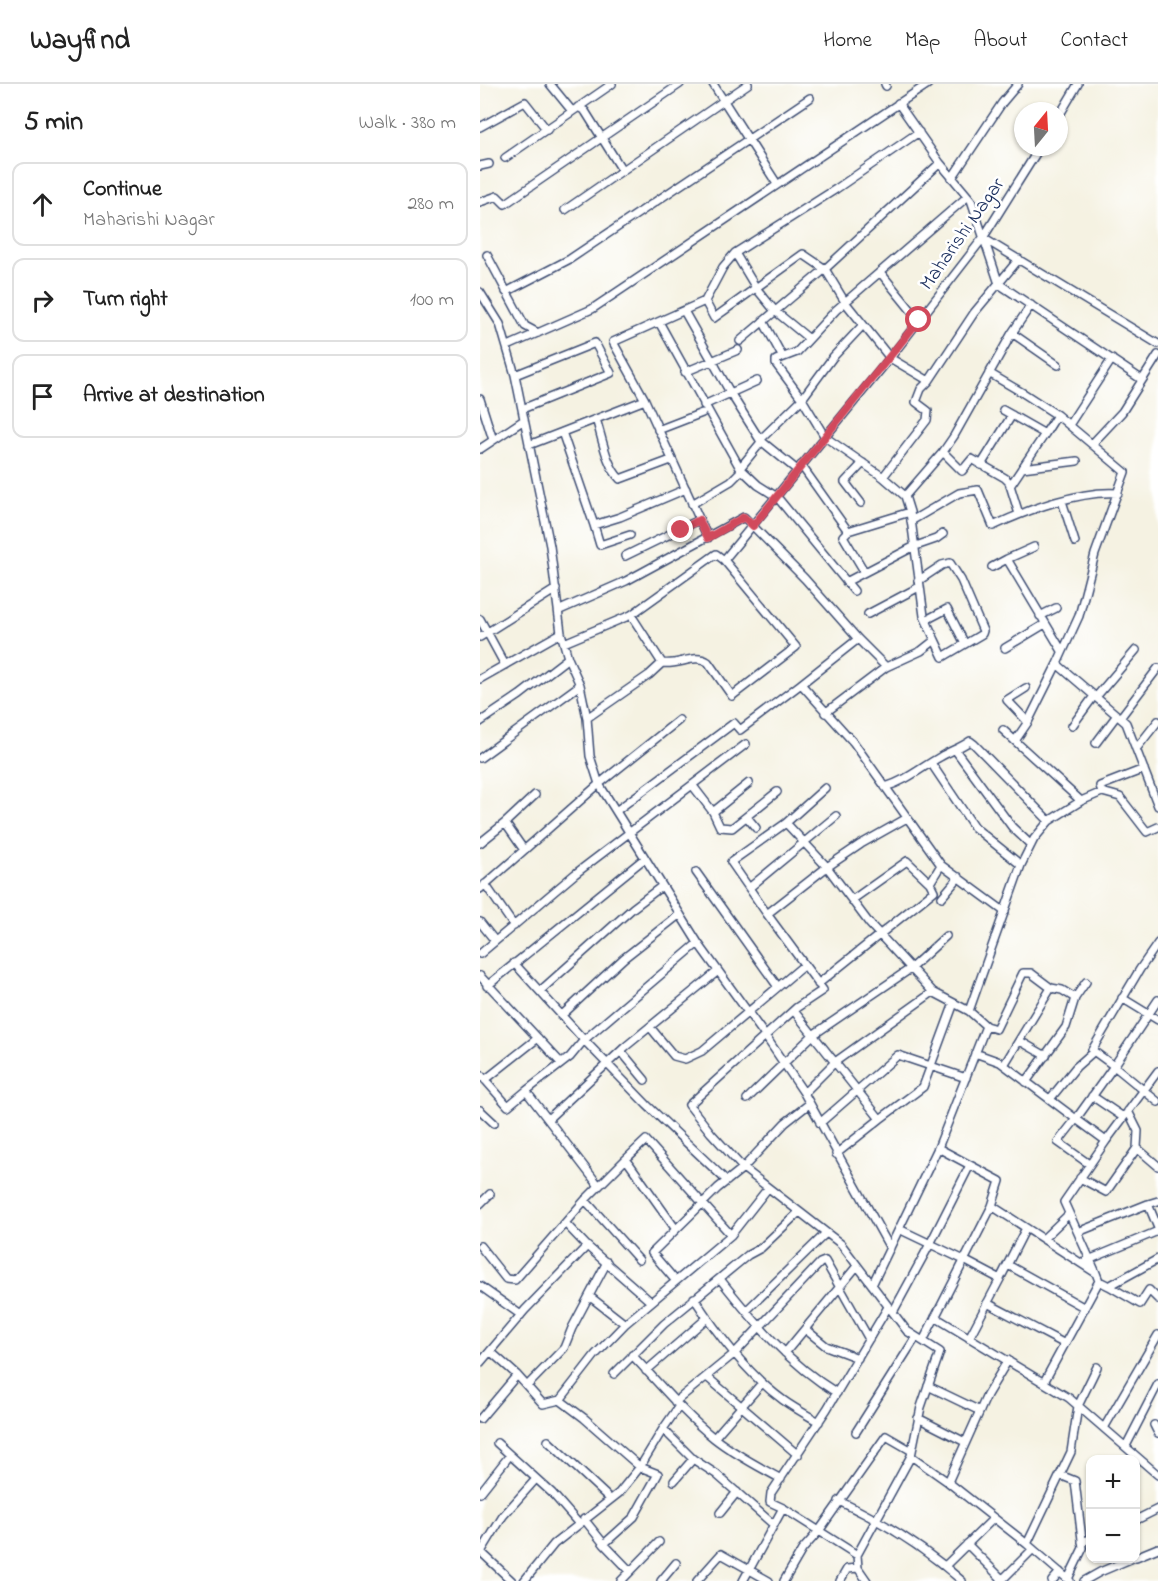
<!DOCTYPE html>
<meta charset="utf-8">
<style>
body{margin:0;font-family:"Indie Flower",sans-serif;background:#f2f2f2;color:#222}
.controls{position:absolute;right:18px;bottom:18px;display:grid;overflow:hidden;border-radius:12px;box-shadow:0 2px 4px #0004}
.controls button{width:54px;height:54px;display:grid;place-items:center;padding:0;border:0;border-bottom:2px solid #e0e0e0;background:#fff;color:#222;font:30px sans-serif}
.compass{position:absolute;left:534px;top:18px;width:54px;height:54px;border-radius:50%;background:#fff;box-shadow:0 2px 4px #0004;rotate:18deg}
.stop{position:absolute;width:18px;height:18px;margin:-14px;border:4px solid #d1495b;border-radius:50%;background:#fff}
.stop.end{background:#d1495b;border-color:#fff;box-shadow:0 2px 6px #0008}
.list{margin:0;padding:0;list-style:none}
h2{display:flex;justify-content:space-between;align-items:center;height:78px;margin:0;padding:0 24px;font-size:26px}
h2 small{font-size:20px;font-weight:400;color:#767676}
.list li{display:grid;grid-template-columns:39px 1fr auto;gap:18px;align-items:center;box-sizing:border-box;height:84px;margin:0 12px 12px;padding:0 12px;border:2px solid #e0e0e0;border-radius:12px}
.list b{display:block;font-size:22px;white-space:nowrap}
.list p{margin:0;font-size:20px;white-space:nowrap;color:#767676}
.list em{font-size:20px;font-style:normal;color:#767676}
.icon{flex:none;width:33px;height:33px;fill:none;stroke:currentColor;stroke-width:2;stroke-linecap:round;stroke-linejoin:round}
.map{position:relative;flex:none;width:678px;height:1497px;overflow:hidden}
header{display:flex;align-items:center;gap:36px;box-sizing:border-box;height:84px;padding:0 30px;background:#fff;border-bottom:2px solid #e0e0e0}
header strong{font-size:28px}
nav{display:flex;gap:33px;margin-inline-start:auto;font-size:21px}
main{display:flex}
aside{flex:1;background:#fff}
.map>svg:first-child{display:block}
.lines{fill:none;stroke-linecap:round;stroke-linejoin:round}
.minor-casing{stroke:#3c4c72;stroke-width:10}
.minor{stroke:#fff;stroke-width:7}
.route{stroke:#d1495b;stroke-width:8}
.labels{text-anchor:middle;stroke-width:5;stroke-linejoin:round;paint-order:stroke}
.street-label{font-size:20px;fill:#1b2f5e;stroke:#fff}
</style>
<header>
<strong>Wayfind</strong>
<nav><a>Home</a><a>Map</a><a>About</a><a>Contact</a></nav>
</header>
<main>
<aside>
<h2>5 min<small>Walk · 380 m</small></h2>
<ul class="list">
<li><svg class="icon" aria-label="ahead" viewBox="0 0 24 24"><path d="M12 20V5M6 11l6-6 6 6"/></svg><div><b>Continue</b><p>Maharishi Nagar</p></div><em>280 m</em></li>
<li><svg class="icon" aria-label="right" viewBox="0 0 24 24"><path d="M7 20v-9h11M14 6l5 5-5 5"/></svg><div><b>Turn right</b></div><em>100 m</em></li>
<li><svg class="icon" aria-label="arrive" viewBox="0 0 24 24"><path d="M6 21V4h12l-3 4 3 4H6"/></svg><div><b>Arrive at destination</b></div></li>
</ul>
</aside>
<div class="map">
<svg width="678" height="1497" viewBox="0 0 678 1497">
<rect width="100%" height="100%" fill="#fff"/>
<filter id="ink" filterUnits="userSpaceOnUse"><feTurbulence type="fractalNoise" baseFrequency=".0167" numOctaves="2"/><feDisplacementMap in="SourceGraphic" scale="12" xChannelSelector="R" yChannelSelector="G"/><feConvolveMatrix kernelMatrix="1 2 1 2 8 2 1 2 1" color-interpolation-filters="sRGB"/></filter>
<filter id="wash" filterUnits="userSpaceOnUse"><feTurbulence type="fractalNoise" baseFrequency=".008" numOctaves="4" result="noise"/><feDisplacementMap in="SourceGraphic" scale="24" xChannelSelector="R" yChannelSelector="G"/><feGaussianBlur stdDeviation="1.35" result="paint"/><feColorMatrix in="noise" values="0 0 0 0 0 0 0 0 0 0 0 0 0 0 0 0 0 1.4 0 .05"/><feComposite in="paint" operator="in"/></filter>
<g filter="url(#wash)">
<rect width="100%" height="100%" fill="#f5f2e2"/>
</g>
<g filter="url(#ink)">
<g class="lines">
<defs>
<path id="minor" d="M70,0L92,27
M233,0L297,100
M405,0L406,2
M418,19L460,79L491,116L519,200L661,295
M98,23L105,27L142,86
M579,32L598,0
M0,43L45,18L67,46
M25,74L132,0
M0,82L9,80
M472,94L522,19L538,0
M0,118L17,112L25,120L200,0
M85,126L268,0
M503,154L678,260
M255,169L276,204L295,227L328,254
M7,171L45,242L58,249
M400,188L439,236
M0,208L20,240L35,291L70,462L81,549L88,574L100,601L107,634L110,672L119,700L218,859L286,953L324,1009L410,1164
M26,208L90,175L330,14
M225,217L234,234L323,170L345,185L260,257
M204,227L251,310L280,356L317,386
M283,237L301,270
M179,238L260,384L278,401L297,413L374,507
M532,249L578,281
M28,262L112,225L448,0
M205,288L258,266
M509,289L543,309L577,331
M35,291L115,259L131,289L42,325
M449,297L410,274L365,218L345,185L460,79
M0,315L13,356
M224,321L277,297
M523,326L565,350L577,331L645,388L615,470L599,532L577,580L646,639L678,722
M116,335C122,353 126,381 140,395L191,376
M589,341L632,275
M178,346L222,329
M82,348L114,441L140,433L206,405
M280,356L322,315L353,273L383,241
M612,360L642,328L678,271
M49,361L165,316
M0,365L44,336
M463,368L482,387L492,375L525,394L529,398L539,430
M321,381L368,447L430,428
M501,381L532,331
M260,384L282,357
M542,384L597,377
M403,393L447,336L448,327L436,318L441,305L449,297L494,229L539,175
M530,402L565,350
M425,412L463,368L474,352L532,249L551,221
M582,417L595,458
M381,419L365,398L383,379
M212,420L251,397L261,387
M431,437L479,409L498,406L513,442C547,426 600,406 638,409
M114,441L120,461L150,451
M368,447L363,452L384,487
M228,454L165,316L133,258L225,217L243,183L255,169L356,105L439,48
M145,472L219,436
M527,475L554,463
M244,476L410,274L503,154L560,63
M512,483L527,475L582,567
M438,497L462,481L470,479L481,496L503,547L502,550L463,573L455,556
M366,498L433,463L456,455L463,450
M80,526L146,497L264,433L325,495L378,555L406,583
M388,530L439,503
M560,532L576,524
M0,535L25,581
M446,536L467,525L485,560
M0,553L76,505
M378,555L321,600L374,659L461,781L525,828
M84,559L151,531L236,470L244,476L316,563L252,612L228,578C215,569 198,582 182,579
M525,564L565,540
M0,595L81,549
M546,604L527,616L548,638
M616,613L656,566
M345,629L406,583L441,567L455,556L444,532L430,428L425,412L403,393L345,353L322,315L296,280V276L317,268L356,226L487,113
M107,634L169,591L182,579L151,531
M640,634L678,584
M0,638L40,611L88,574
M592,642L614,612
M523,646L601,717
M535,657L548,638L577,580
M616,659L637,631
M656,665L678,637
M476,667L532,743L551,761
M0,674L100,601
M451,679L494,743L541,781
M213,702L233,728L240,743L252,744L297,708
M405,703C426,697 442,683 460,673C470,667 480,664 490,657L494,660L569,737
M622,708L620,702L664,685
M136,727L254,639L260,646L321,600
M233,728L269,699
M267,733L276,744
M306,739L347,783L381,760L427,734
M0,759L25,739
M44,766L25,739L55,711
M216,788L298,903
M5,800L34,842
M269,804L356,732
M0,805L119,700L199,636
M462,813L479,793
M372,816L427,777L450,799
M287,830L251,778L306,739L345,704
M0,838L15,857
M0,870L95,790L266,660
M34,879L104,956L167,1021L247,1097
M0,892L81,979
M338,900L454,807L450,799L461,781
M7,902L165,774
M60,907L153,824L182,802
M642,914L678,936
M678,916L634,982L678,1018
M314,927L400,1035L356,1070
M81,932L144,874L200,830
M506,942L516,945L543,889H551L571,904L582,906L595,914
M170,943L194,972L205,975L222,967L324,881
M540,957L566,972
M141,967L165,996
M495,969L520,978L596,1035L578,1058L609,1080
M524,981L571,904
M0,990L28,1022L46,1007L119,1102L146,1075L195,1144
M5,996L58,954
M546,998L586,943L595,914L606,898
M46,1007L90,973L104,956L218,859
M324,1009L355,978L453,908L489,927
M612,1012L643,1033
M267,1015L333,951L430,885L466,852
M570,1015L596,983L613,968
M0,1026L14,1039
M648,1027L658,1047L657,1064L678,1082
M68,1035L145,963L238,887
M400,1035L443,1003L474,919
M340,1039L418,971L486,994
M626,1057L596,1035L634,982L612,966L660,885L678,859
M146,1075L166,1056L251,1151
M600,1094L626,1108L657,1064
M119,1102L105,1116L159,1176
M288,1104L251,1151L145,1240L115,1271L80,1316L104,1334L160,1383L183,1345L213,1375L236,1390L294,1441
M678,1117L668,1120L678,1144
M0,1120L10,1110
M512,1122L616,1189L619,1197L564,1298
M85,1139L107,1162L171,1218
M419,1145L484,1176L520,1195L546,1144
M598,1148L668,1120
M563,1155L589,1130
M0,1162L26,1195L35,1196L105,1116
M606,1177L678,1147
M528,1181L605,1224
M616,1189L584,1118L626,1057L678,987
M240,1195C274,1238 309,1280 357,1309
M195,1196L172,1169L238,1104L263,1084L305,1039L329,1020
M619,1197L629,1202L678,1175
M392,1201L458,1064L506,942L489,927L541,781L554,755L569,737L601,717L622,708L640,713L667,748L678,743
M0,1202L41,1231
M629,1202L660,1220L669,1206L678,1215
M108,1214L113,1215L145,1240
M214,1214C238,1251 267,1290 303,1316C314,1324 327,1331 339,1338
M507,1219L585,1260
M266,1227L346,1149
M413,1228L450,1160L490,1081
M455,1233L589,1314L678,1391
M325,1245L346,1262L378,1274
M489,1254L520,1195
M443,1257L512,1122L520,1097L458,1064
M10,1267L37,1291L63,1320L80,1316
M305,1269L377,1182
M152,1271C179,1299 203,1329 234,1354C254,1370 278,1382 301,1395
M528,1276L507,1311L468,1398L547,1460
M0,1279L45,1226L107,1162
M166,1287L227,1234
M134,1290L184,1240L268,1171L281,1164L319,1128
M227,1293L318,1371
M47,1302L84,1264L92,1244L127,1178
M448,1302L500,1327
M195,1318L255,1269L340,1179L345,1177L389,1255
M438,1334L485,1358
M0,1335L37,1291
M674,1341L678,1349
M624,1344L678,1251
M183,1345L199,1322
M376,1348L436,1253
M234,1354L282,1299
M68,1357L130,1415
M17,1359L72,1409L99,1440
M646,1362L678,1300
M431,1372L468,1398
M580,1391L595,1397L603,1464L588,1495
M194,1397L213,1375
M0,1409L30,1371
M359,1417C404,1438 445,1464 482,1497
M303,1424L377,1471L431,1372L441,1323L460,1268L427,1247L361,1160L263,1084L231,1049L209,1021L316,924L343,906L287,830L347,783L389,839L453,908
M240,1429L257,1408
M104,1435L124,1460L150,1487
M656,1436L678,1425
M602,1458L610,1455
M487,1460L523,1496
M377,1471L378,1484L387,1497
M656,1473L678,1464
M465,1482L514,1434
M32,1497L1,1468L23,1432L56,1395
M44,1497L74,1460L139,1409L160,1383L178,1390L154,1433L124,1460
M141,1497L179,1458
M181,1497L196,1479
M217,1497L241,1470L289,1497
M263,1497L303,1424L290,1418L291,1409L347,1325L408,1223
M304,1497L322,1466L339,1447L406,1352L432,1367
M360,1497L367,1485L378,1484
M521,1497L553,1465
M572,1497L580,1488
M590,1497L547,1460L591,1368L598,1322L617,1283
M604,1497L620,1488L653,1474"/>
</defs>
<!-- minor casing -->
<use href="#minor" class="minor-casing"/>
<!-- minor -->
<use href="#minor" class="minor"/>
</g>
</g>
<g class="lines" filter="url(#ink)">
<!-- route -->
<path class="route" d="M201,446L219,436L228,454L264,433L273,442L439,236"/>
</g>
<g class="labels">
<!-- street labels -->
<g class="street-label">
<text transform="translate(481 149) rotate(-55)" y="7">Maharishi Nagar</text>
</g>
</g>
</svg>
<div class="controls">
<button>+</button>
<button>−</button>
</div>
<svg class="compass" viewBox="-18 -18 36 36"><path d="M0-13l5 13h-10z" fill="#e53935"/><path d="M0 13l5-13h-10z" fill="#767676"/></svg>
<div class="stop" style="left:439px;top:236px"></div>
<div class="stop end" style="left:201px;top:446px"></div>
</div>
</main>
